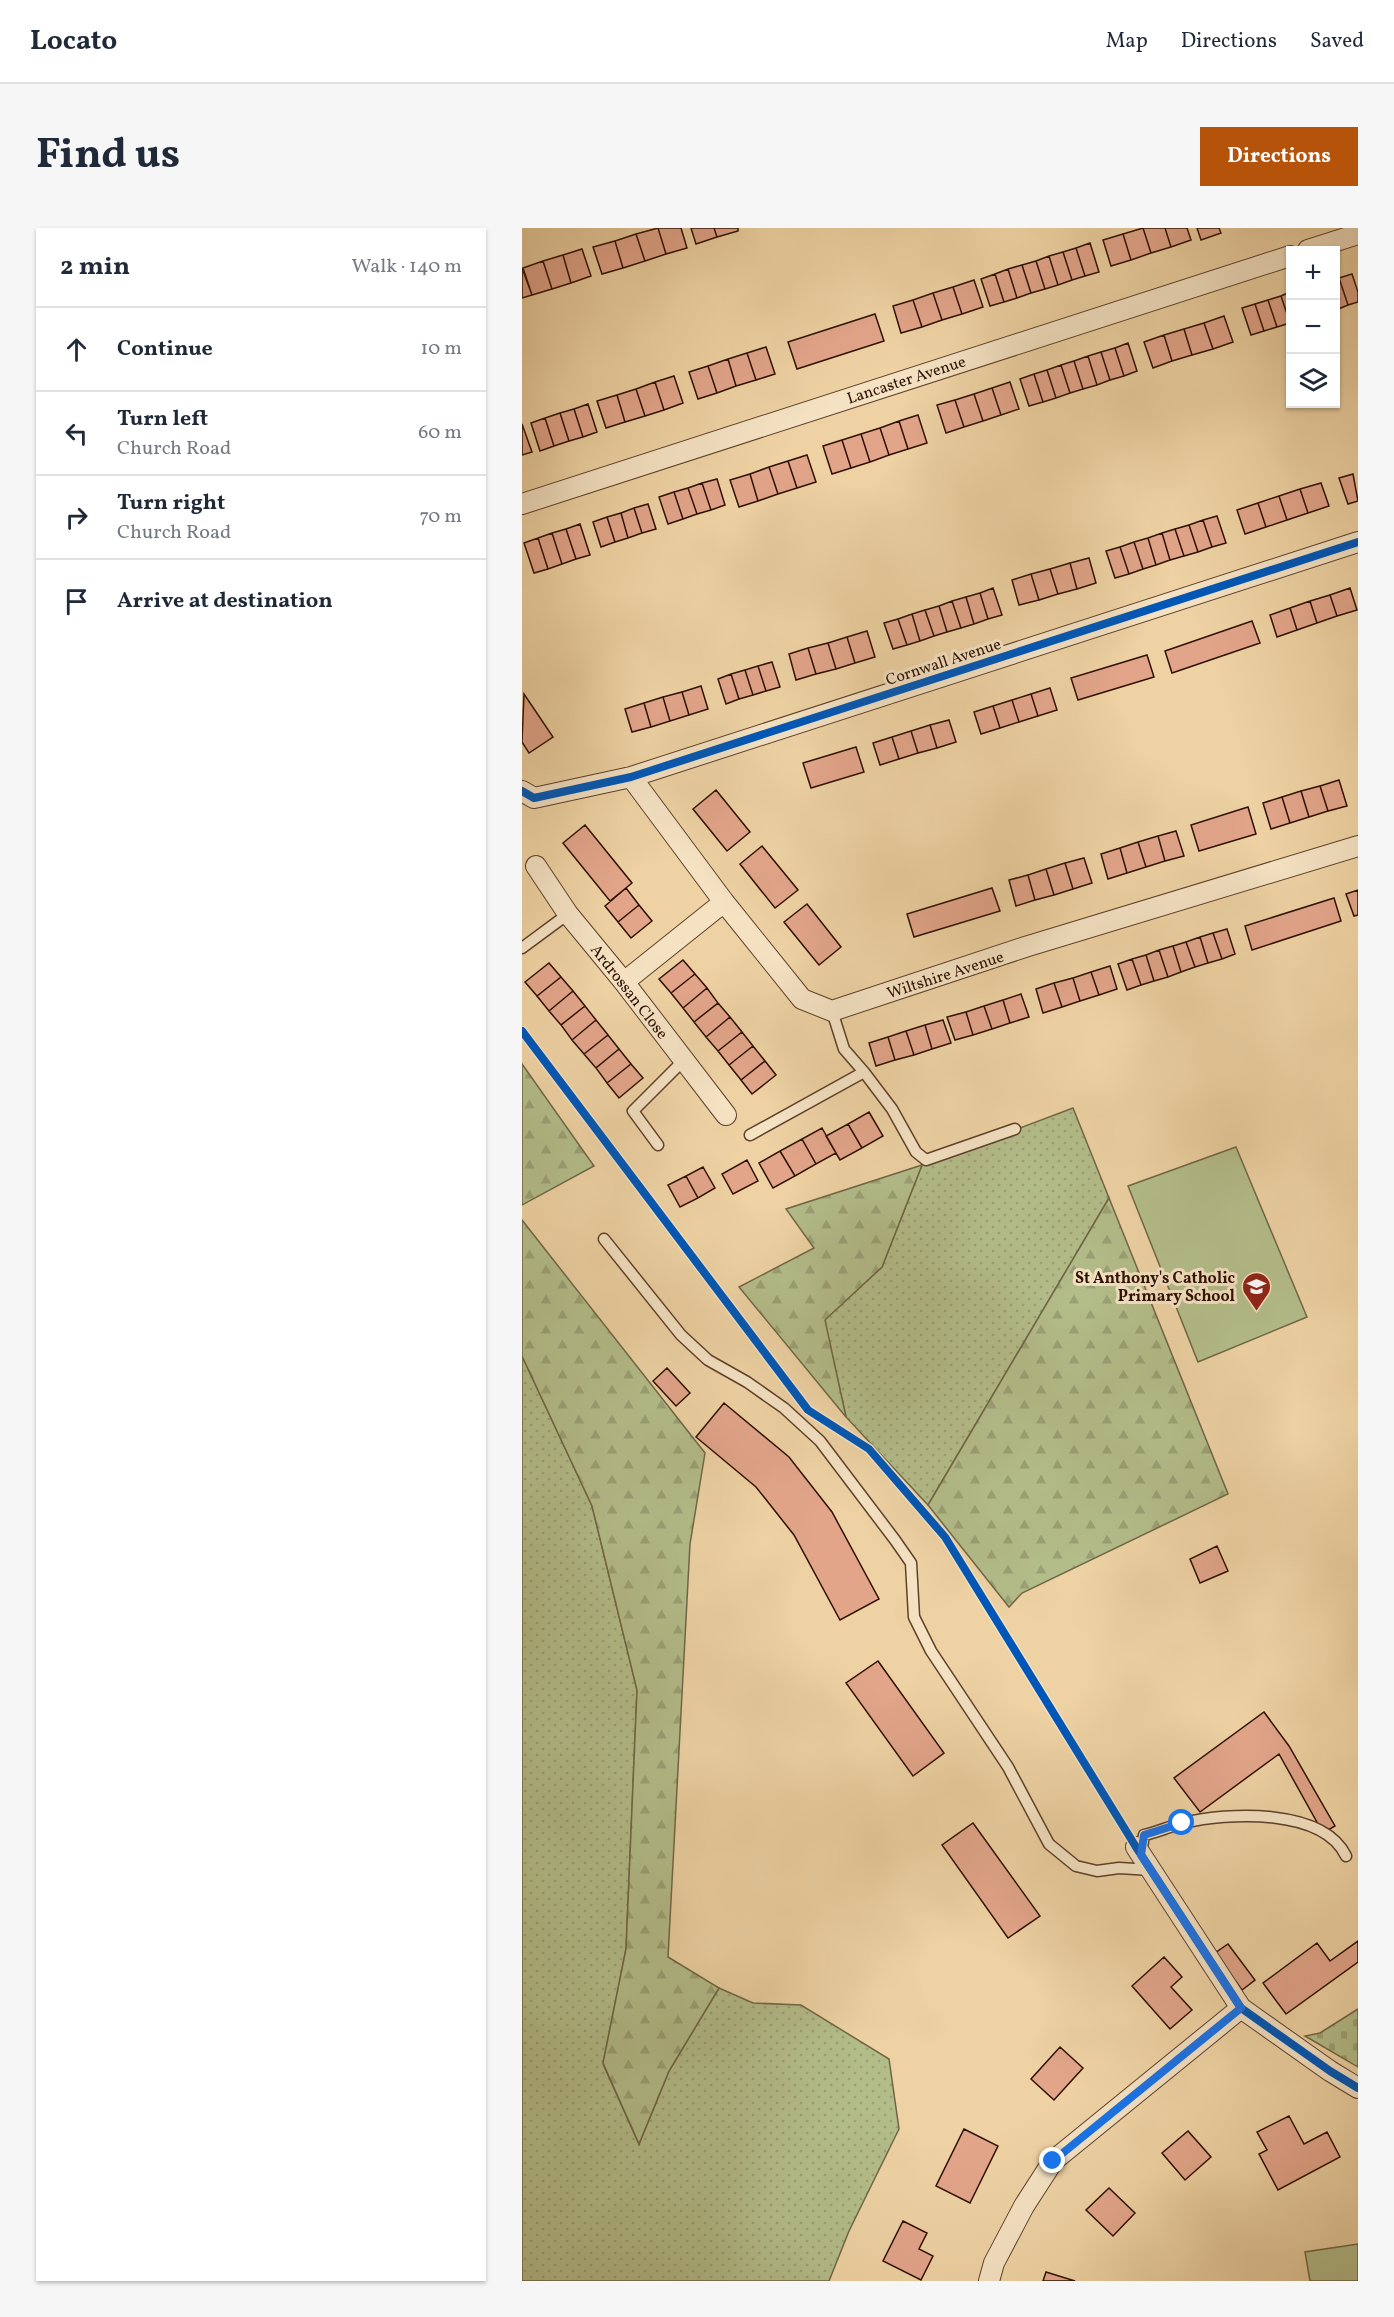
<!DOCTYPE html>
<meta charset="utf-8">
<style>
body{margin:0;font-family:Vollkorn,serif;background:#f6f6f7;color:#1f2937}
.controls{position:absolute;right:18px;top:18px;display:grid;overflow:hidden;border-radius:0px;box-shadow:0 2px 4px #0004}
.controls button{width:54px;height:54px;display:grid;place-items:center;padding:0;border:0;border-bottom:2px solid #e0e1e3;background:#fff;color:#1f2937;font:30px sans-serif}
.stop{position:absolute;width:18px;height:18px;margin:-14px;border:4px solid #1a73e8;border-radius:50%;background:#fff}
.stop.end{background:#1a73e8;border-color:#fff;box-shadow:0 2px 6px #0008}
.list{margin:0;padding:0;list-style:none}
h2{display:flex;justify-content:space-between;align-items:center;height:78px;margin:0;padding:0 24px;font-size:26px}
h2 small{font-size:20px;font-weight:400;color:#747a83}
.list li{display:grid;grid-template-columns:39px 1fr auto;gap:18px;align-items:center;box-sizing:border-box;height:84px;padding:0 24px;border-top:2px solid #e0e1e3}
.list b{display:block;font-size:22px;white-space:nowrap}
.list p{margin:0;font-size:20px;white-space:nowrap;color:#747a83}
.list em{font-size:20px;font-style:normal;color:#747a83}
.icon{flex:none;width:33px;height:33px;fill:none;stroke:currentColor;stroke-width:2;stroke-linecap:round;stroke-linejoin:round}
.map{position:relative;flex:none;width:836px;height:2053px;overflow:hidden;border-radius:0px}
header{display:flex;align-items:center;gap:36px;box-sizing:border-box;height:84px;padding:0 30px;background:#fff;border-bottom:2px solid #e0e1e3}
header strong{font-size:28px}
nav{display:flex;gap:33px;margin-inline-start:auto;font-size:21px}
.intro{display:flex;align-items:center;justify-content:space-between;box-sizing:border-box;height:144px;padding:0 36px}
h1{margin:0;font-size:42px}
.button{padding:15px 27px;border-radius:0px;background:#b45309;color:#fff;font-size:21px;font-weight:700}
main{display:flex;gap:36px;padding:0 36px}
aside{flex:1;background:#fff;border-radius:0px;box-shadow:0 2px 4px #0004}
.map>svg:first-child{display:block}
.grass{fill:url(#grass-dots);stroke:#706646;stroke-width:1.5}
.forest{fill:url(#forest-firs);stroke:#706646;stroke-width:1.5}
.cemetery{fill:url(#cemetery-stones);stroke:#706646;stroke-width:1.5}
.pitch{fill:#b3bd8a;stroke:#706646;stroke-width:1.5}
.building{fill:#e2a58a;stroke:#2e1003;stroke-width:1.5}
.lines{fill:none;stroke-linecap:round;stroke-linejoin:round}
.lane-casing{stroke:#5e402b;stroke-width:13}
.street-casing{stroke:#5e402b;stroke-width:22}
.lane{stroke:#f4e2c3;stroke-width:10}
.street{stroke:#f4e2c3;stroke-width:20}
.cycleway-casing{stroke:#f4e2c3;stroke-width:11}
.cycleway{stroke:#0057b8;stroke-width:8}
.route{stroke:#1a73e8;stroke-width:8}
.labels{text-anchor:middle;stroke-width:6;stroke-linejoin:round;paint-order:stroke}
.street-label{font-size:16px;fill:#2e1003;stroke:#f4e2c3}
.poi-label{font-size:16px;font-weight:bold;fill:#2e1003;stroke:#f4e2c3;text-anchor:end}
</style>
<header>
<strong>Locato</strong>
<nav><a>Map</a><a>Directions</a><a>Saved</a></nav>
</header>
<div class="intro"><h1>Find us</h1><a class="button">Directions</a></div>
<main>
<aside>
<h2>2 min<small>Walk · 140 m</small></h2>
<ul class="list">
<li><svg class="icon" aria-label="ahead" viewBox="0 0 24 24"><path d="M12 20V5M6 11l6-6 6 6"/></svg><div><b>Continue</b></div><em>10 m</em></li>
<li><svg class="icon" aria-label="left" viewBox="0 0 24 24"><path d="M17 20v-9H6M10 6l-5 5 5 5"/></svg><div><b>Turn left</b><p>Church Road</p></div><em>60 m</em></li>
<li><svg class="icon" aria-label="right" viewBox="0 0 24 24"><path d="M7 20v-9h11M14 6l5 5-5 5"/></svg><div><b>Turn right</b><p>Church Road</p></div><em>70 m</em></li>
<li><svg class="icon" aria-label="arrive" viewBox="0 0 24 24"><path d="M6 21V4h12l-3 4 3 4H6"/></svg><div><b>Arrive at destination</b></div></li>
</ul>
</aside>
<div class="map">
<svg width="836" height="2053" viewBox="0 0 836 2053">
<defs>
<pattern id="grass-dots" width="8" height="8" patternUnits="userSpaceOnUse" patternTransform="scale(1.5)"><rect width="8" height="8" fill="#b3bd8a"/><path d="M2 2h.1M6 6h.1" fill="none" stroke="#9aa175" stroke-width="1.8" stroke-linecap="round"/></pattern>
<pattern id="forest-firs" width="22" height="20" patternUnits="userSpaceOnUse" patternTransform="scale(1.5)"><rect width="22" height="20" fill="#b3bd8a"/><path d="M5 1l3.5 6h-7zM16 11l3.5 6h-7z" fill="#9aa175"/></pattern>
<pattern id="cemetery-stones" width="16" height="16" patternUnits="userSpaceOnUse" patternTransform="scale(1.5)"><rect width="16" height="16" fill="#b3bd8a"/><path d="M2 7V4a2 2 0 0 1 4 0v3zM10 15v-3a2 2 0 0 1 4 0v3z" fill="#9aa175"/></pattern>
</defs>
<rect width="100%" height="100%" fill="#eed2a3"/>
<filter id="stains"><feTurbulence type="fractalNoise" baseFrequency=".00333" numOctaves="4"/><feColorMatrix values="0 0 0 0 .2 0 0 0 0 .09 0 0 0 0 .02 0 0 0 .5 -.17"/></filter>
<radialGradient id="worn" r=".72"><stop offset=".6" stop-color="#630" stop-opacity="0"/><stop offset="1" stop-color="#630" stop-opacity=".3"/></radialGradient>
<!-- grass -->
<path class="grass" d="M551,880L587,970L406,1277L324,1189L302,1092L360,1039L400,937Z
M0,1128L70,1278L115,1462L104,1721L81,1836L117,1916L147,1843L197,1760L231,1775L279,1777L367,1831L377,1901L327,2003L307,2053H0Z"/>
<!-- forest -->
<path class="forest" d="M0,836L72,938L0,977Z
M400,937L360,1039L303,1092L324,1189L217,1059L292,1020L264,981Z
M587,970L706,1266L500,1365L487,1379L406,1277Z
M0,992L183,1225L168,1316L146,1729L197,1760L147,1843L117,1916L81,1835L104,1721L115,1462L70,1278L0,1128Z"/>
<!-- cemetery -->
<path class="cemetery" d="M836,1781V1839L783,1808L798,1805Z"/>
<!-- pitch -->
<path class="pitch" d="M714,919L785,1089L676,1134L606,958Z
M836,2016V2053H788L783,2024Z"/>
<!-- building -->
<path class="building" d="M136,0H159L165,20L144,26Z
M136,0L144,26L123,33L114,6Z
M169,0H192L195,9L174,16Z
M192,0H216V3L195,9Z
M621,0H643L649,19L629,25Z
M621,0L629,25L609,32L601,6Z
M643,0H665L669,12L649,19Z
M675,0H697L699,5L679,12Z
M114,6L123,33L101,40L93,13Z
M601,6L609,32L589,38L581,12Z
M93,13L101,40L80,46L71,19Z
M568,15L577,44L563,48L554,20Z
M554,20L563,48L550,52L541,24Z
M60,21L69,48L49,55L41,27Z
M541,24L550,52L536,57L527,28Z
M41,27L49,55L30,61L21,33Z
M527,28L536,57L523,61L514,33Z
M21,33L30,61L10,67L1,40Z
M514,33L523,61L509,65L500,37Z
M500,37L509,65L495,70L486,41Z
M0,40L10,67L0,70Z
M486,41L495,70L482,74L473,46Z
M473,46L482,74L468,78L459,51Z
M830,46L836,64V74L826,77L817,50Z
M817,50L826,77L814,82V51Z
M452,52L461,79L440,86L431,59Z
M431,59L440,86L420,92L411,65Z
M768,64V95L759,68Z
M411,65L420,92L400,99L391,72Z
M759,68L768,95L755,99L746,72Z
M391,72L400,99L379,105L371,78Z
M746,72L755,99L742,103L733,76Z
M733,76L742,103L729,107L720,80Z
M353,86L362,113L275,141L266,114Z
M702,88L711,114L691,121L682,95Z
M682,95L691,121L670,127L662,101Z
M662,101L670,127L650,133L642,107Z
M642,107L650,133L631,140L622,114Z
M606,115L615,143L602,148L593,120Z
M244,119L253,146L234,152L225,125Z
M593,120L602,148L588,152L579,124Z
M579,124L588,152L575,157L566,128Z
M225,125L234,152L214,158L206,131Z
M566,128L575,157L561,161L552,133Z
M206,131L214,158L195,165L186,138Z
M552,133L561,161L548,165L539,137Z
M539,137L548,165L534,170L525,142Z
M186,138L195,165L176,171L167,144Z
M525,142L534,170L521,174L512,146Z
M512,146L521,174L507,178L498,151Z
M152,148L161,175L142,182L133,154Z
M133,154L142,182L123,188L114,161Z
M488,154L497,181L479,187L470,160Z
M470,160L479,187L461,193L452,166Z
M114,161L123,188L103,194L95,167Z
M452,166L461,193L442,199L433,172Z
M95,167L103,194L84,200L75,173Z
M433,172L442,199L424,205L415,177Z
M66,176L75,204L61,209L52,181Z
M52,181L61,209L47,213L38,185Z
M38,185L47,213L32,218L23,190Z
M396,187L405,215L386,221L377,193Z
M23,190L32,218L18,223L9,195Z
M377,193L386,221L367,227L358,200Z
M0,196L10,224L0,227Z
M358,200L367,227L348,234L339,206Z
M339,206L348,234L329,240L320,212Z
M320,212L329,240L310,246L301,218Z
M285,227L294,254L275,260L266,233Z
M266,233L275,260L256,266L247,239Z
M247,239L256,266L236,273L228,246Z
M228,246L236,273L217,279L208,252Z
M831,246L836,273L826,276L817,250Z
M195,251L203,277L189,282L180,255Z
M180,255L189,282L175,286L166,260Z
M799,255L807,278L786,285L778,261Z
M166,260L175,286L161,291L152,264Z
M778,261L786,285L765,292L757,268Z
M152,264L161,291L146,296L137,269Z
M757,268L765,292L744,299L736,275Z
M736,275L744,299L723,306L715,282Z
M126,276L134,301L120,305L112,280Z
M112,280L120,305L106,310L99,285Z
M99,285L106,310L93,314L85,289Z
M695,288L704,315L690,319L681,292Z
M85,289L93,314L79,319L71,294Z
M681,292L690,319L676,324L667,297Z
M58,296L68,327L54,331L44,301Z
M667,297L676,324L662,328L653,301Z
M44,301L54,331L40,336L30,305Z
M653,301L662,328L648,332L640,305Z
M30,305L40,336L26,341L16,310Z
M640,305L648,332L634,337L626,310Z
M16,310L26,341L12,345L2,315Z
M626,310L634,337L621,341L612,314Z
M612,314L621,341L607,346L598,319Z
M598,319L607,346L593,350L584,323Z
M567,330L574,355L555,361L548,335Z
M548,335L555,361L536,366L528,341Z
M528,341L536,366L517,372L509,346Z
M509,346L517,372L497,377L490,352Z
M471,360L480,387L466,391L458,365Z
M828,360L835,382L815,388L808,367Z
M458,365L466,391L452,396L444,369Z
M808,367L815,388L795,395L788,373Z
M444,369L452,396L439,400L430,373Z
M430,373L439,400L425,404L417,378Z
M788,373L795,395L775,402L768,380Z
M417,378L425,404L412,408L403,382Z
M768,380L775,402L755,409L748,387Z
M403,382L412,408L398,413L390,386Z
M390,386L398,413L385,417L376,391Z
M376,391L385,417L371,421L362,395Z
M730,393L738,415L650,445L643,423Z
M345,403L353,429L333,435L325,409Z
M325,409L333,435L314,441L306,415Z
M306,415L314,441L294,446L286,420Z
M286,420L294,446L274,452L267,426Z
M625,427L632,449L556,472L549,450Z
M250,434L258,459L244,463L236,438Z
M236,438L244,463L231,467L223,442Z
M223,442L231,467L217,471L209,446Z
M209,446L217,471L204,476L196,451Z
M179,458L186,481L167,487L160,464Z
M528,460L535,482L516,488L509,466Z
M160,464L167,487L148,493L141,469Z
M2,466L31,509L7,525L0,514Z
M509,466L516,488L497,494L490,472Z
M141,469L148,493L129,499L122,475Z
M490,472L497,494L478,500L471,478Z
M122,475L129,499L110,504L103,481Z
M471,478L478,500L459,506L452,484Z
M427,492L434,514L415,520L408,497Z
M408,497L415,520L396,525L389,503Z
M389,503L396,525L377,531L370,509Z
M370,509L377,531L358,537L351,515Z
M334,519L342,544L289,560L281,535Z
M817,552L825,578L806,583L798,558Z
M798,558L806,583L787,589L779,563Z
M194,562L228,604L205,623L171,581Z
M779,563L787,589L768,595L760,569Z
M760,569L768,595L749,601L741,575Z
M726,579L734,606L677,623L669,597Z
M63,597L110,655L88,673L41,615Z
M654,603L662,628L643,633L636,608Z
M636,608L643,633L624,639L616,614Z
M616,614L624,639L605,645L598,620Z
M240,618L276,662L253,680L218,636Z
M598,620L605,645L586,651L579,626Z
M562,630L570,655L551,661L543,635Z
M543,635L551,661L532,667L524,641Z
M524,641L532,667L513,672L506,647Z
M506,647L513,672L494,678L487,652Z
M104,660L117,677L96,694L83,678Z
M470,660L478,683L392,709L385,686Z
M836,662V687L832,688L824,666Z
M812,670L819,693L730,722L723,698Z
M285,676L319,719L297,737L262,694Z
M117,677L130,693L109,710L96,694Z
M705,701L713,726L700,731L691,705Z
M691,705L700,731L686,735L678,709Z
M678,709L686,735L673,739L664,714Z
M664,714L673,739L659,744L651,718Z
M651,718L659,744L646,749L637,722Z
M637,722L646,749L632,753L624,727Z
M624,727L632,753L619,757L610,731Z
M610,731L619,757L605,762L596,736Z
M161,732L173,746L149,765L137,751Z
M27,735L39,749L15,768L3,754Z
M588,738L595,761L577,767L569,744Z
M569,744L577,767L558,773L551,750Z
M173,746L185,760L161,780L149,765Z
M39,749L51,763L27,783L15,768Z
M551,750L558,773L540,779L532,755Z
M532,755L540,779L521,785L514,761Z
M185,760L196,775L172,794L161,780Z
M51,763L63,778L39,797L27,783Z
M499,766L507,789L488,795L481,772Z
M481,772L488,795L470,801L462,778Z
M196,775L208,789L184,809L172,794Z
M63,778L74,792L50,812L39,797Z
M462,778L470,801L451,807L444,784Z
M444,784L451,807L433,812L425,789Z
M208,789L220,804L196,823L184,809Z
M74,792L86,807L62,826L50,812Z
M421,792L429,815L410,821L403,797Z
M403,797L410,821L392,827L384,803Z
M384,803L392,827L373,832L366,809Z
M220,804L231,818L207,837L196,823Z
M86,807L97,821L74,840L62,826Z
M366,809L373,832L354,838L347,815Z
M231,818L243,833L219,852L207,837Z
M97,821L109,836L85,855L74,840Z
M243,833L254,847L230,866L219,852Z
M109,836L121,850L97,870L85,855Z
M347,884L361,908L340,920L326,896Z
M326,896L340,920L318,932L304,908Z
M300,900L314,925L294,936L280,911Z
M280,911L294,936L273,948L258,923Z
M258,923L273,948L251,960L237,935Z
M225,932L236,953L211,966L200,946Z
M181,939L193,960L176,970L164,948Z
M164,948L176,970L158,979L146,957Z
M145,1140L168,1165L154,1178L131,1153Z
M202,1175L267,1229L310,1284L357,1371L318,1392L272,1307L234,1259L174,1209Z
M695,1318L706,1343L678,1355L668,1331Z
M356,1433L422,1525L391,1548L324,1455Z
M742,1484L767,1518L813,1598L801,1605L757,1526L678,1584L652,1550Z
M451,1595L518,1688L486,1710L420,1617Z
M836,1713V1734L764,1786L741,1755L795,1715L808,1733Z
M706,1716L733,1752L720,1762L693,1725Z
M642,1729L660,1749L649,1759L670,1782L648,1801L610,1758Z
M538,1819L561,1840L532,1872L509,1851Z
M767,1888L782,1916L805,1904L818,1929L756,1962L737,1926L745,1922L735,1904Z
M442,1901L476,1918L448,1975L414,1958Z
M666,1903L689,1929L663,1952L640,1925Z
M587,1960L613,1985L591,2008L564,1982Z
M381,1993L405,2005L397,2021L411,2028L399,2052L361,2033Z
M524,2044L553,2053H521Z"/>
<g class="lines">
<defs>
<path id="lane" d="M0,720L46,686
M342,844L370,881L394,924L404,932L493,901
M228,907L342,844L322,821L310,783
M136,917L111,883L162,832
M82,1011L159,1107L186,1132L225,1154L262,1180L298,1213L373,1312L389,1335L392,1389L409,1423L486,1539L527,1616L554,1638L575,1643L597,1640L629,1642
M619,1626L622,1607C636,1604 648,1598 662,1595C705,1584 801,1580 824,1628"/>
<path id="street" d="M786,22L836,6
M0,276L768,28
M109,549L202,674L280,771L310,783L503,719L836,618
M0,563L12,570L109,549L836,314
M14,638L46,686L102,754L204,887
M102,754L202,674
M614,1619L719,1780L808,1843L836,1860
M467,2053L472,2035L502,1978L531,1933L719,1780"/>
</defs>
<!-- lane casing -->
<use href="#lane" class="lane-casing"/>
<!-- street casing -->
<use href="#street" class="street-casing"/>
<!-- lane -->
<use href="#lane" class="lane"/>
<!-- street -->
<use href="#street" class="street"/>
<defs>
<path id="cycleway" d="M0,563L12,570L109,549L836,314
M0,803L286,1182L347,1221L423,1309L614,1619L719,1780L808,1843L836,1860"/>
</defs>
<!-- cycleway casing -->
<use href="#cycleway" class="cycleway-casing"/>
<!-- cycleway -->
<use href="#cycleway" class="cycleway"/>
</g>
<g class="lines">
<!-- route -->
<path class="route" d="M531,1933L719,1780L619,1627L622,1607L660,1595"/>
</g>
<!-- icons -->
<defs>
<symbol id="school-pin" viewBox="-11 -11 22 30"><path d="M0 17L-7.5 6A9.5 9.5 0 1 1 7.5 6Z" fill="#8f2418" stroke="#f4e2c3"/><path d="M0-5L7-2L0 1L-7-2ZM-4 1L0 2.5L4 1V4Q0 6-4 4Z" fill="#fff"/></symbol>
</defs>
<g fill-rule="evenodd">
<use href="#school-pin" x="718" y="1042" width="33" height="45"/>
</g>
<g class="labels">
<!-- street labels -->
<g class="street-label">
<text transform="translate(384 151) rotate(-18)" y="6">Lancaster Avenue</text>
<text transform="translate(421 433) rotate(-18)" y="6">Cornwall Avenue</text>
<text transform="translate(423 746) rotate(-18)" y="6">Wiltshire Avenue</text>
<text transform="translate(108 763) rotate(52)" y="6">Ardrossan Close</text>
</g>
<!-- poi labels -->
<g class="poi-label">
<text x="713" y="1055">St Anthony's Catholic<tspan x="713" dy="18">Primary School</tspan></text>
</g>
</g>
<rect width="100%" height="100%" filter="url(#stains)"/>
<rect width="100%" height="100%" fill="url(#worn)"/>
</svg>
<div class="controls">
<button>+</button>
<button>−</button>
<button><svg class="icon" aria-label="layers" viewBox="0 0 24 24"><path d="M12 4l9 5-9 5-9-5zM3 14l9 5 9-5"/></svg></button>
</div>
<div class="stop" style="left:660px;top:1595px"></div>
<div class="stop end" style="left:531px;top:1933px"></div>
</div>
</main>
